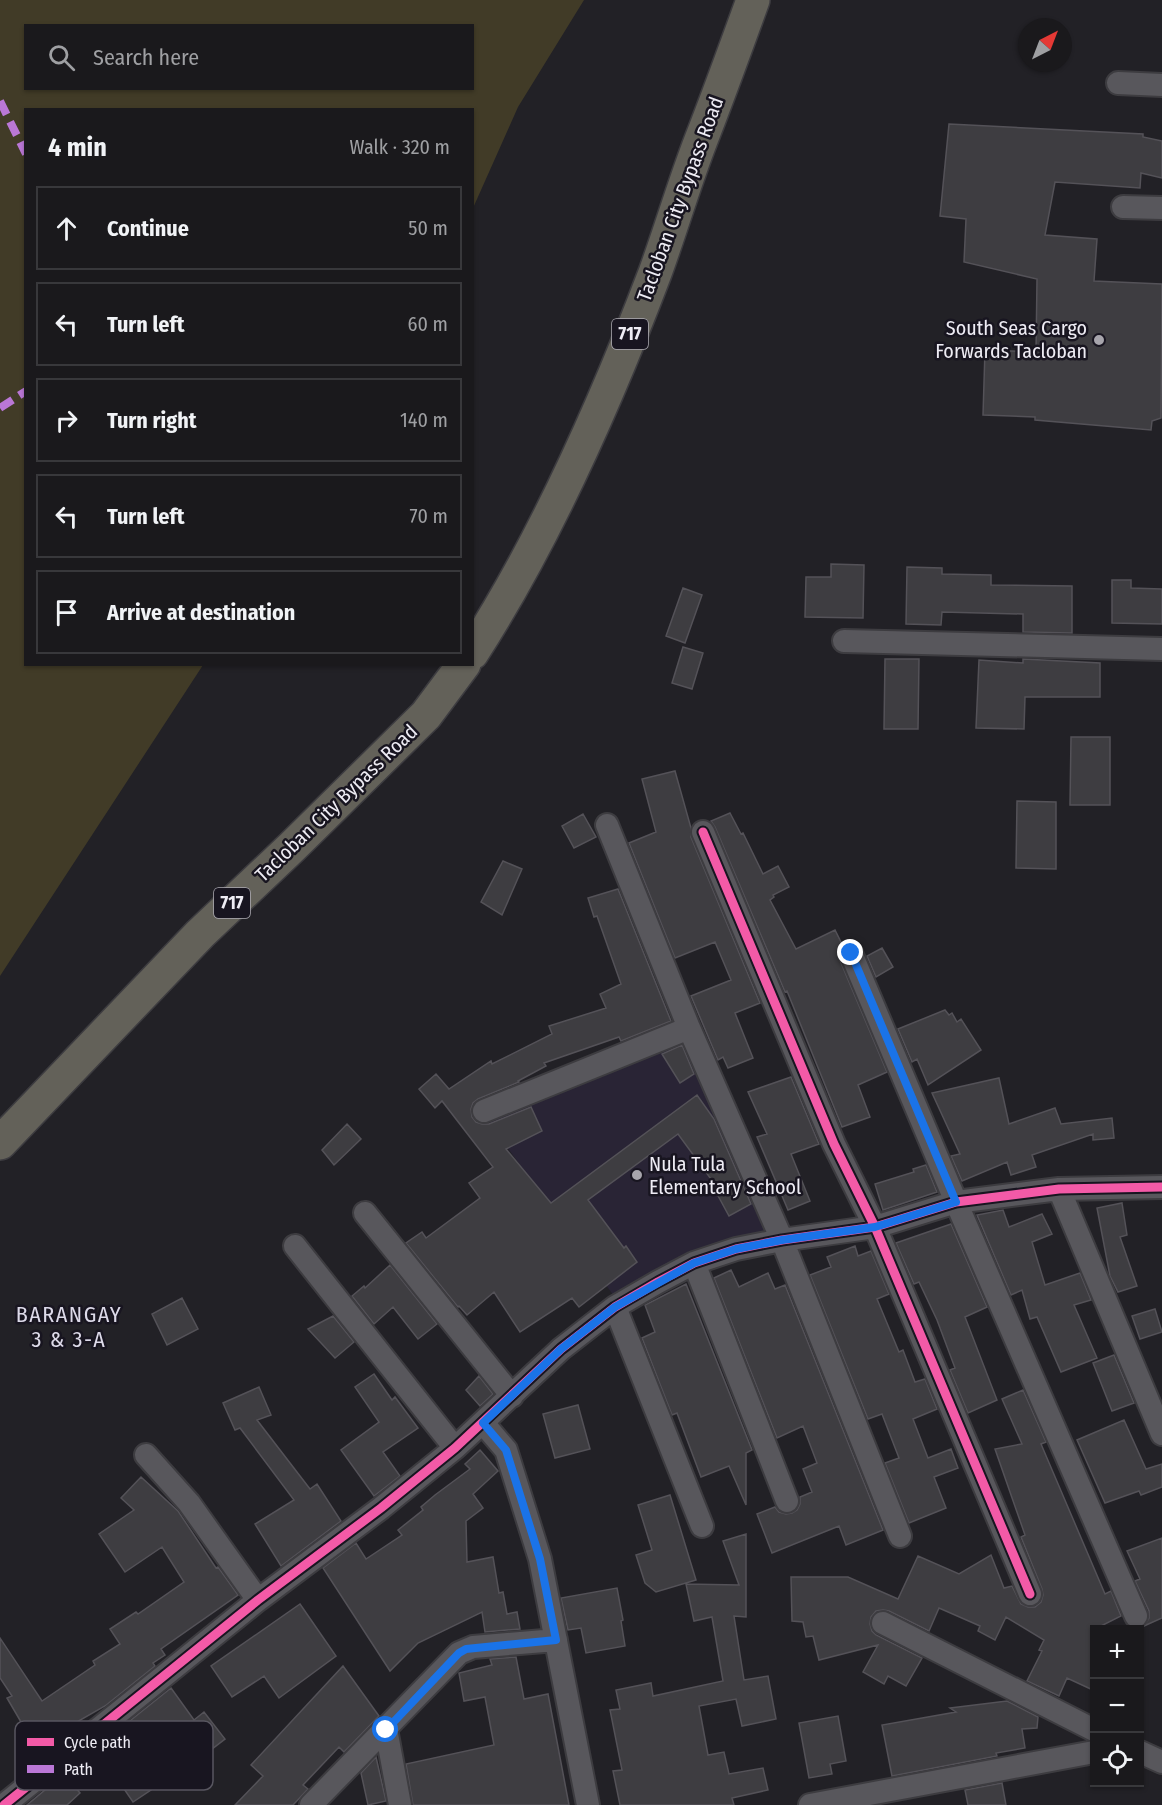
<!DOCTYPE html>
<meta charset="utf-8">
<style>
body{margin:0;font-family:"Fira Sans Condensed",sans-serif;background:#232225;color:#f1f3f6}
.controls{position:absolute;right:18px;bottom:18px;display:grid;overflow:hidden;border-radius:0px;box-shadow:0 2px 4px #0004}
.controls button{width:54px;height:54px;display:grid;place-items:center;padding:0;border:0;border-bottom:2px solid #38383b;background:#1a191c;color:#f1f3f6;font:30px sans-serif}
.compass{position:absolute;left:1018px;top:18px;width:54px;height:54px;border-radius:50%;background:#1a191c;box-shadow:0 2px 4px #0004;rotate:42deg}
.stop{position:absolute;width:18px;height:18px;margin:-14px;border:4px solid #1a73e8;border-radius:50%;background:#fff}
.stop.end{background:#1a73e8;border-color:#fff;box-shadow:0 2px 6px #0008}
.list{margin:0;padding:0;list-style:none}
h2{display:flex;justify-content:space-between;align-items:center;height:78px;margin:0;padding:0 24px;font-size:26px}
h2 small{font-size:20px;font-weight:400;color:#9fa0a3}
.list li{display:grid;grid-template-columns:39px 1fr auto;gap:18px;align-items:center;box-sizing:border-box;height:84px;margin:0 12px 12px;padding:0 12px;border:2px solid #38383b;border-radius:0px}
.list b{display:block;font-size:22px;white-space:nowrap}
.list em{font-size:20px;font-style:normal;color:#9fa0a3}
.icon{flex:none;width:33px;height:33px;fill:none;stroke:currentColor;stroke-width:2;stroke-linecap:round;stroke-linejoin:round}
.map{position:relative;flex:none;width:1162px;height:1805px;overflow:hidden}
.search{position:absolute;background:#1a191c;box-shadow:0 2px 4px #0004;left:24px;top:24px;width:450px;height:66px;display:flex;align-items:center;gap:15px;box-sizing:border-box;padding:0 21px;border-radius:0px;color:#9fa0a3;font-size:22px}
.panel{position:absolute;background:#1a191c;box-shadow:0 2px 4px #0004;left:24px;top:108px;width:450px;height:558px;border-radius:0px}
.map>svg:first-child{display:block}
.built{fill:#292435}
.green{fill:#413b27;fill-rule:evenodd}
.building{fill:#3e3d41;stroke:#545258;stroke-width:1.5}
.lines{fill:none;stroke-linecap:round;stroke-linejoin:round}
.street-casing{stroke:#3d3c40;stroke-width:26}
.highway-casing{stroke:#3d3c40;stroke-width:36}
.street{stroke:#58575c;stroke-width:22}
.highway{stroke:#636159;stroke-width:33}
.quiet{stroke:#ba77d6;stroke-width:8;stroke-dasharray:15 8;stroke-linecap:butt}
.cycleway-casing{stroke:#181520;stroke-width:13}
.cycleway{stroke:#f35aa7;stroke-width:9}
.route{stroke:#1a73e8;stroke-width:8}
.poi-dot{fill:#a7a5ac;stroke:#181520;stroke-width:2}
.labels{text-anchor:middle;stroke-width:5;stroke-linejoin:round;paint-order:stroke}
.shield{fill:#181520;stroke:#aeacb4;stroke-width:1.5}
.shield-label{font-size:18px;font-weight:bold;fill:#eeecf4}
.street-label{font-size:20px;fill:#eeecf4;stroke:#181520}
.poi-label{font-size:20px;fill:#eeecf4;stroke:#181520;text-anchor:end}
.quarter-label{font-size:22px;letter-spacing:1.5px;fill:#dddae9;stroke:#181520}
.key{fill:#181520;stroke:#585660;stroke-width:1.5}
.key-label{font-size:16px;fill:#eeecf4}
</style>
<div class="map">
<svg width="1162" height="1805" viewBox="0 0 1162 1805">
<rect width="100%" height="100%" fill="#222126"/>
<!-- built -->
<path class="built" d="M687,1032L771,1231L616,1299L487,1119Z"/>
<!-- green -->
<path class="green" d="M0,0H584L518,107L473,208L472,110H26V664L203,665L0,976ZM26,26H472V88H26Z"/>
<!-- building -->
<path class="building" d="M949,124L1143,134V137L1162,141V178L1141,173L1140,188L1055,182L1045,235L1097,239L1094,281L1162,284L1161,418L1152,421L1151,430L1035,420V417L983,415L985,350L1036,352L1037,279L964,262L966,219L940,216Z
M831,564L864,565L863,618L805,617L806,577H831Z
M907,567L942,568V574L991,575V585L1072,586V633L1023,632V614L942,612L941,625L906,624Z
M1112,580H1131V588L1162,589V624L1112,623Z
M683,588L702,595L685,643L666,636Z
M683,647L703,653L692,689L672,683Z
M885,659H919L918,729H884Z
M1023,659L1100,663V697H1025L1024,729L976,728L979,660L1023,663Z
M1071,737H1110V805H1070Z
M675,771L691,828V837L760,1003L735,1013L753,1058L728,1068L723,1057L718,1060L691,996L731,980L715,942L675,958L629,843L656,832L642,779Z
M1017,801L1056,802V869L1016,868Z
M730,813L741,834L743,833L763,874L778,866L789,887L773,895L774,897L770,900L796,949L835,930L842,944L838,951L839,958L887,1072L858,1085L870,1117L842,1127L787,991L785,992L715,827L711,821Z
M583,814L596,837L574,848L562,826Z
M503,861L522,869L502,915L481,902Z
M618,889L671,1021L621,1041L619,1037L544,1063L546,1066L518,1081L519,1082L478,1099L473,1103L471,1109L472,1117L476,1122L482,1124H489L531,1107L542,1131L506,1149L551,1203L697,1095L714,1119L751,1204L729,1216L716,1192L719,1190L678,1134L588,1200L624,1248L626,1246L637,1262L579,1307L572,1298L520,1332L494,1292L467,1315L459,1306L458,1307L406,1243L422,1232L426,1238L480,1198L469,1183L493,1167L442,1101L435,1108L419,1089L436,1074L449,1089L491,1061L492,1064L552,1034L549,1026L606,1008L600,994L621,984L597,916L594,917L588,898Z
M882,948L893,967L876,977L867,956Z
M945,1010L949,1015L952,1013L957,1022L961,1019L981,1050L928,1085L917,1059L912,1062L898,1029Z
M682,1045L694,1074L680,1083L662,1054Z
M791,1077L819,1144L791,1154L810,1201L788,1210L757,1137L767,1134L748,1092Z
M999,1078L1009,1124L1055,1108L1061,1124L1112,1118L1114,1138L1093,1140V1134L1032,1155L1036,1167L1011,1175L1007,1162L962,1181L951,1156L960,1154L932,1093Z
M347,1124L361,1139L334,1165L322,1150Z
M926,1165L937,1192L883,1210L875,1184L914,1172L913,1169Z
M1122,1203L1127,1235L1120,1237L1137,1286L1118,1292L1110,1276L1097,1208Z
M1003,1210L1009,1227L1042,1214L1052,1234L1032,1242L1045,1285L1080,1273L1091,1300L1074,1305L1097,1358L1061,1372L1037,1317L1030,1319L1022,1290L1011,1295L977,1215Z
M951,1224L987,1307L965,1317L997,1400L968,1413L950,1370L955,1368L937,1320L919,1282L914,1284L896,1243Z
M855,1246L858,1256L871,1251L889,1294L877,1299L899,1352L903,1350L915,1382L925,1379L937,1409L913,1419L928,1458L951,1449L958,1468L934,1477L946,1508L909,1523L885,1463L899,1458L882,1414L868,1419L810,1275L831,1267L827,1257Z
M390,1265L437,1324L418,1339L393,1307L374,1324L352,1296L364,1286L365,1288Z
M731,1270L739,1287L768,1273L775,1289L785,1285L883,1530L846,1545L839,1526L772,1553L757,1514L775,1507L779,1512L786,1514L792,1513L797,1510L800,1504V1497L812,1492L803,1469L817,1463L803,1426L777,1438L714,1278Z
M686,1284L752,1450L746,1453V1505L729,1466L701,1477L677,1413L672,1415L642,1338L655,1332L645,1305Z
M182,1298L198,1329L167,1345L152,1314Z
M1155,1309L1162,1332L1140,1339L1132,1316Z
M333,1316L354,1342L335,1358L308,1329Z
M1114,1355L1134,1403L1112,1411L1093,1363Z
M374,1374L392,1400L395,1397L418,1428L383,1452L400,1476L374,1496L341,1450L379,1422L355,1387Z
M479,1376L493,1394L480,1406L466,1390Z
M259,1387L271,1415L257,1420L310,1489L317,1484L341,1521L281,1566L255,1524L294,1500L240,1428L235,1430L223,1403Z
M1023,1390L1046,1442L1041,1444L1105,1594L1111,1591L1121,1616L1095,1629V1691L1067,1678L1059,1696L1027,1681L1042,1651L1039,1650L1044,1640L1006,1617L995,1640L978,1631L980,1626L939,1608L929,1631L889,1611L883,1610L876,1611L871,1617L870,1624L872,1631L876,1635L922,1658L906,1686L888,1676L884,1684L863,1672L878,1645L819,1660L813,1636L806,1637L803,1622L792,1621L791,1577H848L898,1599L918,1556L959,1574L991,1555L1004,1588L1012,1586L1021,1604L1028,1607H1035L1041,1602L1043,1595L1042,1589L1021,1537L1025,1535L995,1449L1022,1444L1002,1399Z
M578,1405L590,1449L555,1458L543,1414Z
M1124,1420L1146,1469L1162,1464V1487L1141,1495L1139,1491L1105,1503L1077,1440Z
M480,1450L498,1471L473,1494L483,1508L466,1521L467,1562L493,1557L499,1593L503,1592L507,1614L517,1612L520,1629L485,1632L482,1612L418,1643L390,1671L323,1568L356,1543L366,1559L402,1535L398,1530L423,1510L421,1507L435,1495L470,1469L465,1464Z
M141,1477L178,1511L216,1568L218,1567L238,1595L161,1649L165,1655L153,1663L155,1666L105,1706L35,1746L7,1698L12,1696L0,1678V1638L42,1701L95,1665L93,1661L120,1644L110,1629L136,1612L138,1614L184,1582L162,1547L125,1572L99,1534L134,1510L121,1498Z
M670,1495L696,1580L656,1592L645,1583L636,1555L652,1550L638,1505Z
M746,1534V1617L734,1616L744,1680L768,1676L776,1719L742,1726L736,1699L699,1706L708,1755L724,1752L729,1774L763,1768L768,1790L732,1798L734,1805H620L613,1771L622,1770L610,1710L620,1709L616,1690L651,1683L653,1696L723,1681L712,1617L694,1621L686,1584L739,1585L723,1541Z
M1162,1538V1618L1144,1626L1149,1618V1611L1135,1581L1140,1579L1127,1551Z
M617,1588L623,1620L621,1621L625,1646L586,1653L581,1628L568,1630L561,1598Z
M300,1604L336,1656L279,1698L264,1676L232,1697L211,1666Z
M516,1657L524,1699L548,1694L569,1805H413L406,1764L494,1745L485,1697L464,1701L459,1673L492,1665L490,1659Z
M343,1666L379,1716L344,1752L339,1747L303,1785L308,1789L293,1805H235L263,1776L251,1765Z
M171,1688L194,1720L204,1712L225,1739L182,1772L181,1770L133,1802L96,1748Z
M1007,1701L1038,1717L1037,1728L1022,1729L1025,1748L996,1753L997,1756L892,1776L882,1725L956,1712L950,1708Z
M838,1716L846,1761L830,1764L832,1774L809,1778L799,1723Z
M376,1757L386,1801L368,1805L361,1773Z
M64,1774L80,1793L67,1805H27Z
M1002,1783L1006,1805H968L965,1790Z"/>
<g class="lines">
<defs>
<path id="street" d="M1118,83L1162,85
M1123,207L1162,208
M844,641L1162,649
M607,825L689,1028L782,1240L900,1536
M703,832L834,1144L875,1227L1030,1594
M851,953L956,1202L1136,1616
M484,1111L689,1028
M1059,1189L1162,1434
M365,1213L512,1396
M295,1246L455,1448
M694,1263L787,1501
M615,1307L702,1526
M483,1423L506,1450L540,1559L588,1805
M146,1455L189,1503L258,1600
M883,1623L1094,1730
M386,1729L400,1805
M1140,1752L1162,1762
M4,1805L258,1600L381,1508L455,1448L561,1349L615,1307L658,1282L694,1263L736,1249L782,1240L875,1227L956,1202L1059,1189L1162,1187
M311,1805L459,1653L473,1647L556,1640
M810,1805L1094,1752"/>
<path id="highway" d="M472,653C547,537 606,402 655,273C671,229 684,184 701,140C719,94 736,47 753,0
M0,1143L200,934L292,847L426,715L464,664"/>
</defs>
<!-- street casing -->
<use href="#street" class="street-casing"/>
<!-- highway casing -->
<use href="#highway" class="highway-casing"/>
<!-- street -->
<use href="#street" class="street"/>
<!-- highway -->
<use href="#highway" class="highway"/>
<!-- quiet -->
<path class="quiet" d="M0,101L26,154
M0,408L26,391"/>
<defs>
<path id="cycleway" d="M703,832L834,1144L875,1227L1030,1594
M4,1805L258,1600L381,1508L455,1448L561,1349L615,1307L658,1282L694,1263L736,1249L782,1240L875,1227L956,1202L1059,1189L1162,1187"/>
</defs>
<!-- cycleway casing -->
<use href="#cycleway" class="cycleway-casing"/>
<!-- cycleway -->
<use href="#cycleway" class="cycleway"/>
</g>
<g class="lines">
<!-- route -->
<path class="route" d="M386,1730L459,1653L466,1649L556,1640L540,1559L506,1450L483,1423L561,1349L615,1307L694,1263L736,1249L782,1240L875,1227L956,1202L851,953"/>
</g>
<!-- markers -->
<g class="poi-dot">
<circle cx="1099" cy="340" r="6"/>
<circle cx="637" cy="1175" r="6"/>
</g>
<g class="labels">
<!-- shield labels -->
<g class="shield">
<rect x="612" y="319" width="36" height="30" rx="4.5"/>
<rect x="214" y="888" width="36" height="30" rx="4.5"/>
</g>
<g class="shield-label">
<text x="630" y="340">717</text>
<text x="232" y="909">717</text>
</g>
<!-- street labels -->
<g class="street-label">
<text transform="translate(680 199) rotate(-70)" y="7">Tacloban City Bypass Road</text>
<text transform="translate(336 803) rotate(-44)" y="7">Tacloban City Bypass Road</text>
</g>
<!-- poi labels -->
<g class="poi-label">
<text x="1087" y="335">South Seas Cargo<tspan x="1087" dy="23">Forwards Tacloban</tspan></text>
<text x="649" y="1171" text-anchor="start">Nula Tula<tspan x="649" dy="23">Elementary School</tspan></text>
</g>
<!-- quarter labels -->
<g class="quarter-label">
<text x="69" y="1322">BARANGAY<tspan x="69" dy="25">3 &amp; 3-A</tspan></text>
</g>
</g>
<!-- legend -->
<rect x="15" y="1721" width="198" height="69" rx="9" class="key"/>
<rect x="27" y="1738" width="27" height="8" fill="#f35aa7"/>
<rect x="27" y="1765" width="27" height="8" fill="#ba77d6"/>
<g class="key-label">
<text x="64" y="1748">Cycle path</text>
<text x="64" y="1775">Path</text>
</g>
</svg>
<div class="controls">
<button>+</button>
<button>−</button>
<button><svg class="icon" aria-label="locate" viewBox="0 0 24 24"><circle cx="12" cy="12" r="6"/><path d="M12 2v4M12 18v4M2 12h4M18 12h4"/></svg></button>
</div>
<svg class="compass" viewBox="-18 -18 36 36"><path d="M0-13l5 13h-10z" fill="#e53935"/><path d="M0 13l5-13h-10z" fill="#9fa0a3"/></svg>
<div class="stop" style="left:386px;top:1730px"></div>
<div class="stop end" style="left:851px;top:953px"></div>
<div class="search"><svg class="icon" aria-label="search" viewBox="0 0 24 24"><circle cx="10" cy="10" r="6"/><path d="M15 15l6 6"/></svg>Search here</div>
<section class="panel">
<h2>4 min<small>Walk · 320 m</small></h2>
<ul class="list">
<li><svg class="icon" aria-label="ahead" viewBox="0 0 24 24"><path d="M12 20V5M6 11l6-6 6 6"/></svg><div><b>Continue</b></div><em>50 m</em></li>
<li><svg class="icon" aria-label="left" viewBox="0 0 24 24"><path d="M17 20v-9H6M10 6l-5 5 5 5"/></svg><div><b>Turn left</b></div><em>60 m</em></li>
<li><svg class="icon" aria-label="right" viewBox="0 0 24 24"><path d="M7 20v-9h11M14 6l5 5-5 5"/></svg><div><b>Turn right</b></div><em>140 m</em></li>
<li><svg class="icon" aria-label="left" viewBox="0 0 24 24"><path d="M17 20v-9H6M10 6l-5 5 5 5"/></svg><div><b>Turn left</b></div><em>70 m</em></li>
<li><svg class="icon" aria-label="arrive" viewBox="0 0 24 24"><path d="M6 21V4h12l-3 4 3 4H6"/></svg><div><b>Arrive at destination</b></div></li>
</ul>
</section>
</div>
